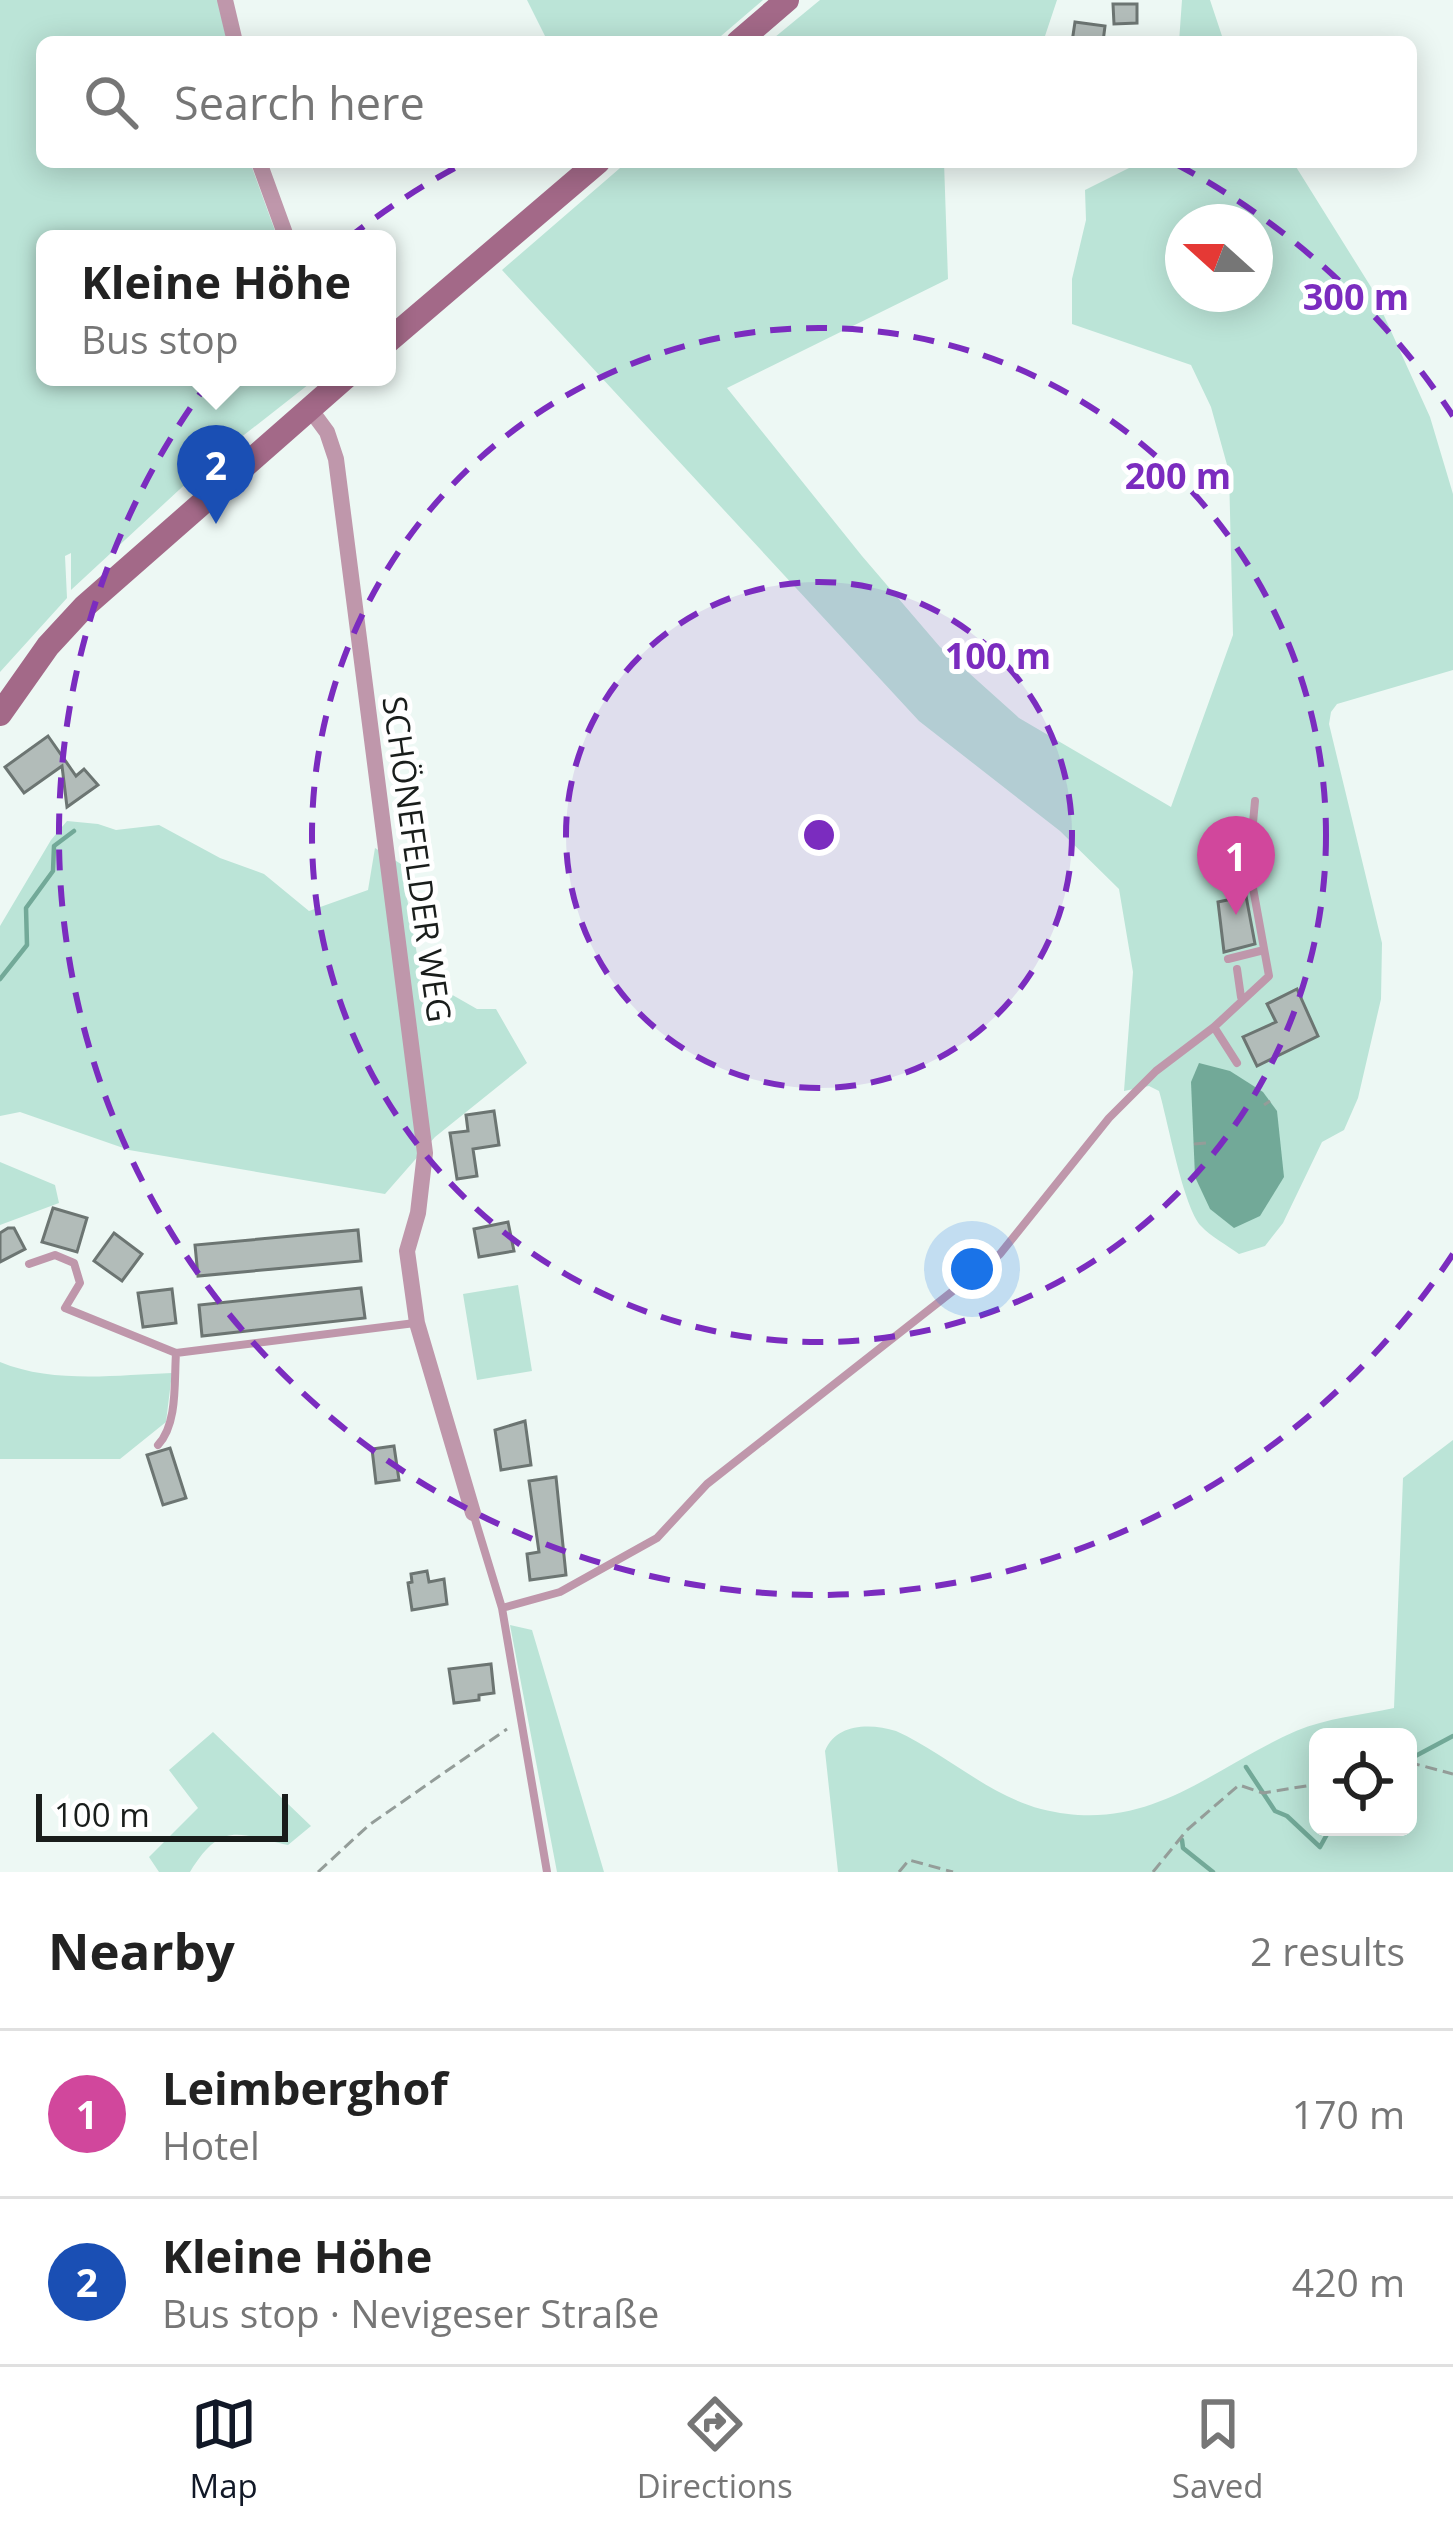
<!DOCTYPE html>
<meta charset="utf-8">
<style>
body{margin:0;font-family:"Open Sans",sans-serif;background:#f6f6f6;color:#222}
.controls{position:absolute;right:36px;bottom:36px;display:grid;overflow:hidden;border-radius:18px;box-shadow:0 6px 30px #0003}
.controls button{width:108px;height:108px;display:grid;place-items:center;padding:0;border:0;border-bottom:3px solid #e0e0e0;background:#fff;color:#222;font:60px sans-serif}
.compass{position:absolute;left:1165px;top:204px;width:108px;height:108px;border-radius:50%;background:#fff;box-shadow:0 6px 30px #0003;rotate:291deg}
.scale{position:absolute;left:36px;bottom:30px;width:252px;box-sizing:border-box;padding-left:12px;border:6px solid #191d1b;border-top:0;font-size:33px;line-height:42px;white-space:nowrap;color:#191d1b;-webkit-text-stroke:9px #fff;paint-order:stroke}
.you{position:absolute;left:972px;top:1269px;width:42px;height:42px;margin:-30px;border:9px solid #fff;border-radius:50%;background:#1a73e8;box-shadow:0 0 0 18px #1a73e833}
.badge{display:grid;place-items:center;width:78px;height:78px;border-radius:50%;background:#111827;color:#fff;font-size:39px;font-weight:700}
.pin{position:absolute;translate:-50% -99px;filter:drop-shadow(0 3px 6px #0008)}
.pin::after{content:'';position:absolute;top:63px;width:42px;height:36px;background:inherit;clip-path:polygon(0 0,100% 0,50% 100%)}
.popup{position:absolute;left:36px;top:230px;width:360px;height:156px;box-sizing:border-box;display:grid;place-content:center;border-radius:18px;background:#fff;filter:drop-shadow(0 3px 9px #0005);font-size:39px;white-space:nowrap;color:#767676}
.popup b{font-size:45px;color:#222}
.popup::after{content:'';position:absolute;left:50%;top:100%;margin-left:-24px;border:24px solid transparent;border-top-color:#fff}
.list{margin:0;padding:0;list-style:none}
h2{display:flex;justify-content:space-between;align-items:center;height:156px;margin:0;padding:0 48px;font-size:51px}
h2 small{font-size:39px;font-weight:400;color:#767676}
.list li{display:grid;grid-template-columns:78px 1fr auto;gap:36px;align-items:center;box-sizing:border-box;height:168px;padding:0 48px;border-top:3px solid #e0e0e0}
.list b{display:block;font-size:45px;white-space:nowrap}
.list p{margin:0;font-size:39px;white-space:nowrap;color:#767676}
.list em{font-size:39px;font-style:normal;color:#767676}
.icon{flex:none;width:66px;height:66px;fill:none;stroke:currentColor;stroke-width:2;stroke-linecap:round;stroke-linejoin:round}
.map{position:relative;flex:none;width:1453px;height:1872px;overflow:hidden}
.search{position:absolute;background:#fff;box-shadow:0 6px 30px #0003;left:36px;right:36px;top:36px;height:132px;display:flex;align-items:center;gap:30px;box-sizing:border-box;padding:0 42px;border-radius:18px;color:#767676;font-size:45px}
.sheet{height:492px;background:#fff}
nav{display:flex;justify-content:space-around;align-items:center;box-sizing:border-box;height:168px;border-top:3px solid #e0e0e0;background:#fff;font-size:33px;color:#767676}
nav a{display:grid;justify-items:center;gap:6px}
nav .on{color:#111827}
.map>svg:first-child{display:block}
.green{fill:#bbe4d7;fill-rule:evenodd}
.water{fill:#72a998}
.lines{fill:none;stroke-linecap:round;stroke-linejoin:round}
.stream{stroke:#72a998;stroke-width:4.5}
.building{fill:#b2bcb9;stroke:#6c7572;stroke-width:3}
.path{stroke:#949d99;stroke-width:3;stroke-dasharray:12 6;stroke-linecap:butt}
.service{stroke:#bf97ab;stroke-width:8}
.minor{stroke:#bf97ab;stroke-width:16}
.secondary{stroke:#a36988;stroke-width:24}
.ring{fill:none;stroke:#7b2cbf;stroke-width:6;stroke-dasharray:21 15}
.labels{text-anchor:middle;stroke-width:10;stroke-linejoin:round;paint-order:stroke}
.street-label{font-size:33px;fill:#191d1b;stroke:#fff}
.centre{fill:#7b2cbf;stroke:#fff;stroke-width:6}
.ring-label{font-size:36px;text-anchor:middle;font-weight:bold;fill:#7b2cbf;stroke:#fff;stroke-width:10;stroke-linejoin:round;paint-order:stroke}
</style>
<div class="map">
<svg width="1453" height="1872" viewBox="0 0 1453 1872">
<rect width="100%" height="100%" fill="#edf8f4"/>
<!-- green -->
<path class="green" d="M0,0H218L227,42H42V162H250L278,239H45V377H318L207,464L71,590V553L65,556L67,598L0,672Z
M527,0H763L714,42H548Z
M820,0H1057L1043,42H769Z
M1182,0H1210L1224,42H1179Z
M627,162H944L948,279L727,388L862,556L940,647L1019,718L1171,807L1233,635L1229,472L1211,407L1191,365L1072,324V279L1086,220L1085,190L1129,168L1132,162H1293L1371,287L1430,417L1453,494V670L1337,704L1331,712L1329,724L1382,943L1381,999L1358,1098L1344,1130L1322,1142L1283,1223L1265,1246L1239,1254C1227,1245 1211,1237 1201,1226C1183,1206 1168,1121 1159,1091L1149,1086L1124,1091L1133,972L1119,889L1060,831L919,721L502,270ZM1183,222H1255V294H1183Z
M67,821L98,824L116,830L159,825L220,858L264,874L309,911L368,890L375,848L401,864L421,977L477,1009H496L527,1063L435,1137L385,1194L129,1150L20,1112L0,1116V926L51,840Z
M0,1162L55,1185L59,1203L0,1225Z
M518,1285L532,1371L477,1380L463,1294Z
M0,1362C53,1384 116,1375 172,1373L166,1422L120,1459H0Z
M1453,1440V1872H838L825,1751C836,1723 871,1723 896,1731C945,1753 988,1795 1041,1809C1149,1836 1209,1769 1296,1731C1327,1718 1362,1715 1394,1708L1403,1478ZM1318,1737H1408V1827H1318Z
M510,1625L532,1630L604,1872H557Z
M213,1732L311,1826L288,1845C236,1833 221,1822 190,1872H159L149,1857L198,1808L169,1770Z"/>
<!-- water -->
<path class="water" d="M1199,1063L1230,1071L1263,1092L1277,1111L1284,1177L1260,1216L1234,1228L1210,1209L1195,1177L1191,1082Z"/>
<g class="lines">
<!-- stream -->
<path class="stream" d="M0,979L27,945L26,908L53,871L54,846L74,831
M1408,1760L1453,1736
M1246,1767L1275,1811L1287,1816L1320,1847L1331,1827
M1182,1840L1183,1848L1213,1872"/>
</g>
<!-- building -->
<path class="building" d="M1113,4H1137V23L1114,24Z
M1075,22L1105,26L1103,42H1072Z
M48,736L76,776L84,769L98,785L67,807L62,766L24,793L5,767Z
M1246,896L1255,944L1224,952L1218,902Z
M1297,989L1318,1036L1257,1066L1243,1037L1276,1022L1267,1004Z
M494,1111L499,1145L473,1149L477,1176L457,1179L450,1133L468,1131L466,1115Z
M53,1208L87,1218L77,1252L42,1242Z
M508,1222L514,1251L479,1257L474,1229Z
M8,1228H14L25,1249L0,1262V1233Z
M358,1230L361,1261L198,1276L195,1245Z
M114,1233L142,1254L122,1281L94,1261Z
M361,1288L365,1318L202,1336L199,1305Z
M172,1289L176,1323L143,1327L138,1293Z
M525,1421L531,1465L501,1470L495,1430Z
M394,1446L399,1480L376,1483L372,1449Z
M170,1448L186,1498L163,1505L147,1455Z
M556,1477L566,1575L530,1580L527,1554L539,1552L529,1481Z
M427,1571L429,1582L444,1579L447,1604L412,1610L408,1583L412,1582L411,1574Z
M491,1664L494,1693L479,1695V1700L454,1703L449,1669Z"/>
<g class="lines">
<!-- path -->
<path class="path" d="M1264,1105L1270,1101
M1194,1144L1206,1143
M1408,1762L1453,1774
M318,1872L369,1825L507,1729
M899,1872L909,1860L953,1872
M1153,1872L1187,1830L1239,1785L1263,1793L1318,1784"/>
<!-- service -->
<path class="service" d="M1228,959L1264,950
M1237,969L1241,997
M1214,1027L1237,1063
M29,1264L55,1255L74,1263L80,1283L65,1308L176,1353L415,1323
M158,1445C178,1424 174,1381 176,1353
M474,1516L502,1608L547,1872
M502,1608L560,1592L657,1538L707,1484L1000,1254L1109,1118L1156,1071L1214,1027L1269,976L1249,866L1255,801"/>
<!-- minor -->
<path class="minor" d="M225,0L235,42
M259,162L287,239
M310,409L327,432L336,459L425,1153L418,1213L407,1251L417,1323L473,1513"/>
<!-- secondary -->
<path class="secondary" d="M738,42L787,0
M387,342L598,162
M0,714L48,646L85,606L346,377"/>
</g>
<!-- distance rings -->
<circle cx="819" cy="835" r="253" fill="#7b2cbf" fill-opacity=".12"/>
<g class="ring">
<circle cx="819" cy="835" r="253"/>
<circle cx="819" cy="835" r="507"/>
<path d="M1453 1254A760 760 0 1 1 462 164M1176 164A760 760 0 0 1 1453 416"/>
</g>
<g class="labels">
<!-- street labels -->
<g class="street-label">
<text transform="translate(417 859) rotate(82)" y="12">SCHÖNEFELDER WEG</text>
</g>
</g>
<circle cx="819" cy="835" r="18" class="centre"/>
<g class="ring-label">
<text x="1356" y="310">300 m</text>
<text x="1178" y="489">200 m</text>
<text x="998" y="669">100 m</text>
</g>
</svg>
<div class="controls">
<button><svg class="icon" aria-label="locate" viewBox="0 0 24 24"><circle cx="12" cy="12" r="6"/><path d="M12 2v4M12 18v4M2 12h4M18 12h4"/></svg></button>
</div>
<svg class="compass" viewBox="-18 -18 36 36"><path d="M0-13l5 13h-10z" fill="#e53935"/><path d="M0 13l5-13h-10z" fill="#767676"/></svg>
<div class="scale">100 m</div>
<div class="you"></div>
<div class="pin badge" style="left:1236px;top:915px;background:#d1479c">1</div>
<div class="pin badge" style="left:216px;top:524px;background:#1a4fb4">2</div>
<div class="popup"><b>Kleine Höhe</b>Bus stop</div>
<div class="search"><svg class="icon" aria-label="search" viewBox="0 0 24 24"><circle cx="10" cy="10" r="6"/><path d="M15 15l6 6"/></svg>Search here</div>
</div>
<section class="sheet">
<h2>Nearby<small>2 results</small></h2>
<ul class="list">
<li><span class="badge" style="background:#d1479c">1</span><div><b>Leimberghof</b><p>Hotel</p></div><em>170 m</em></li>
<li><span class="badge" style="background:#1a4fb4">2</span><div><b>Kleine Höhe</b><p>Bus stop · Nevigeser Straße</p></div><em>420 m</em></li>
</ul>
</section>
<nav>
<a class="on"><svg class="icon" aria-label="map" viewBox="0 0 24 24"><path d="M3 6l6-2 6 2 6-2v14l-6 2-6-2-6 2zM9 4v14M15 6v14"/></svg>Map</a>
<a><svg class="icon" aria-label="directions" viewBox="0 0 24 24"><path d="M12 3l9 9-9 9-9-9zM9 14v-3h6M13 9l2 2-2 2"/></svg>Directions</a>
<a><svg class="icon" aria-label="saved" viewBox="0 0 24 24"><path d="M7 4h10v16l-5-4-5 4z"/></svg>Saved</a>
</nav>
